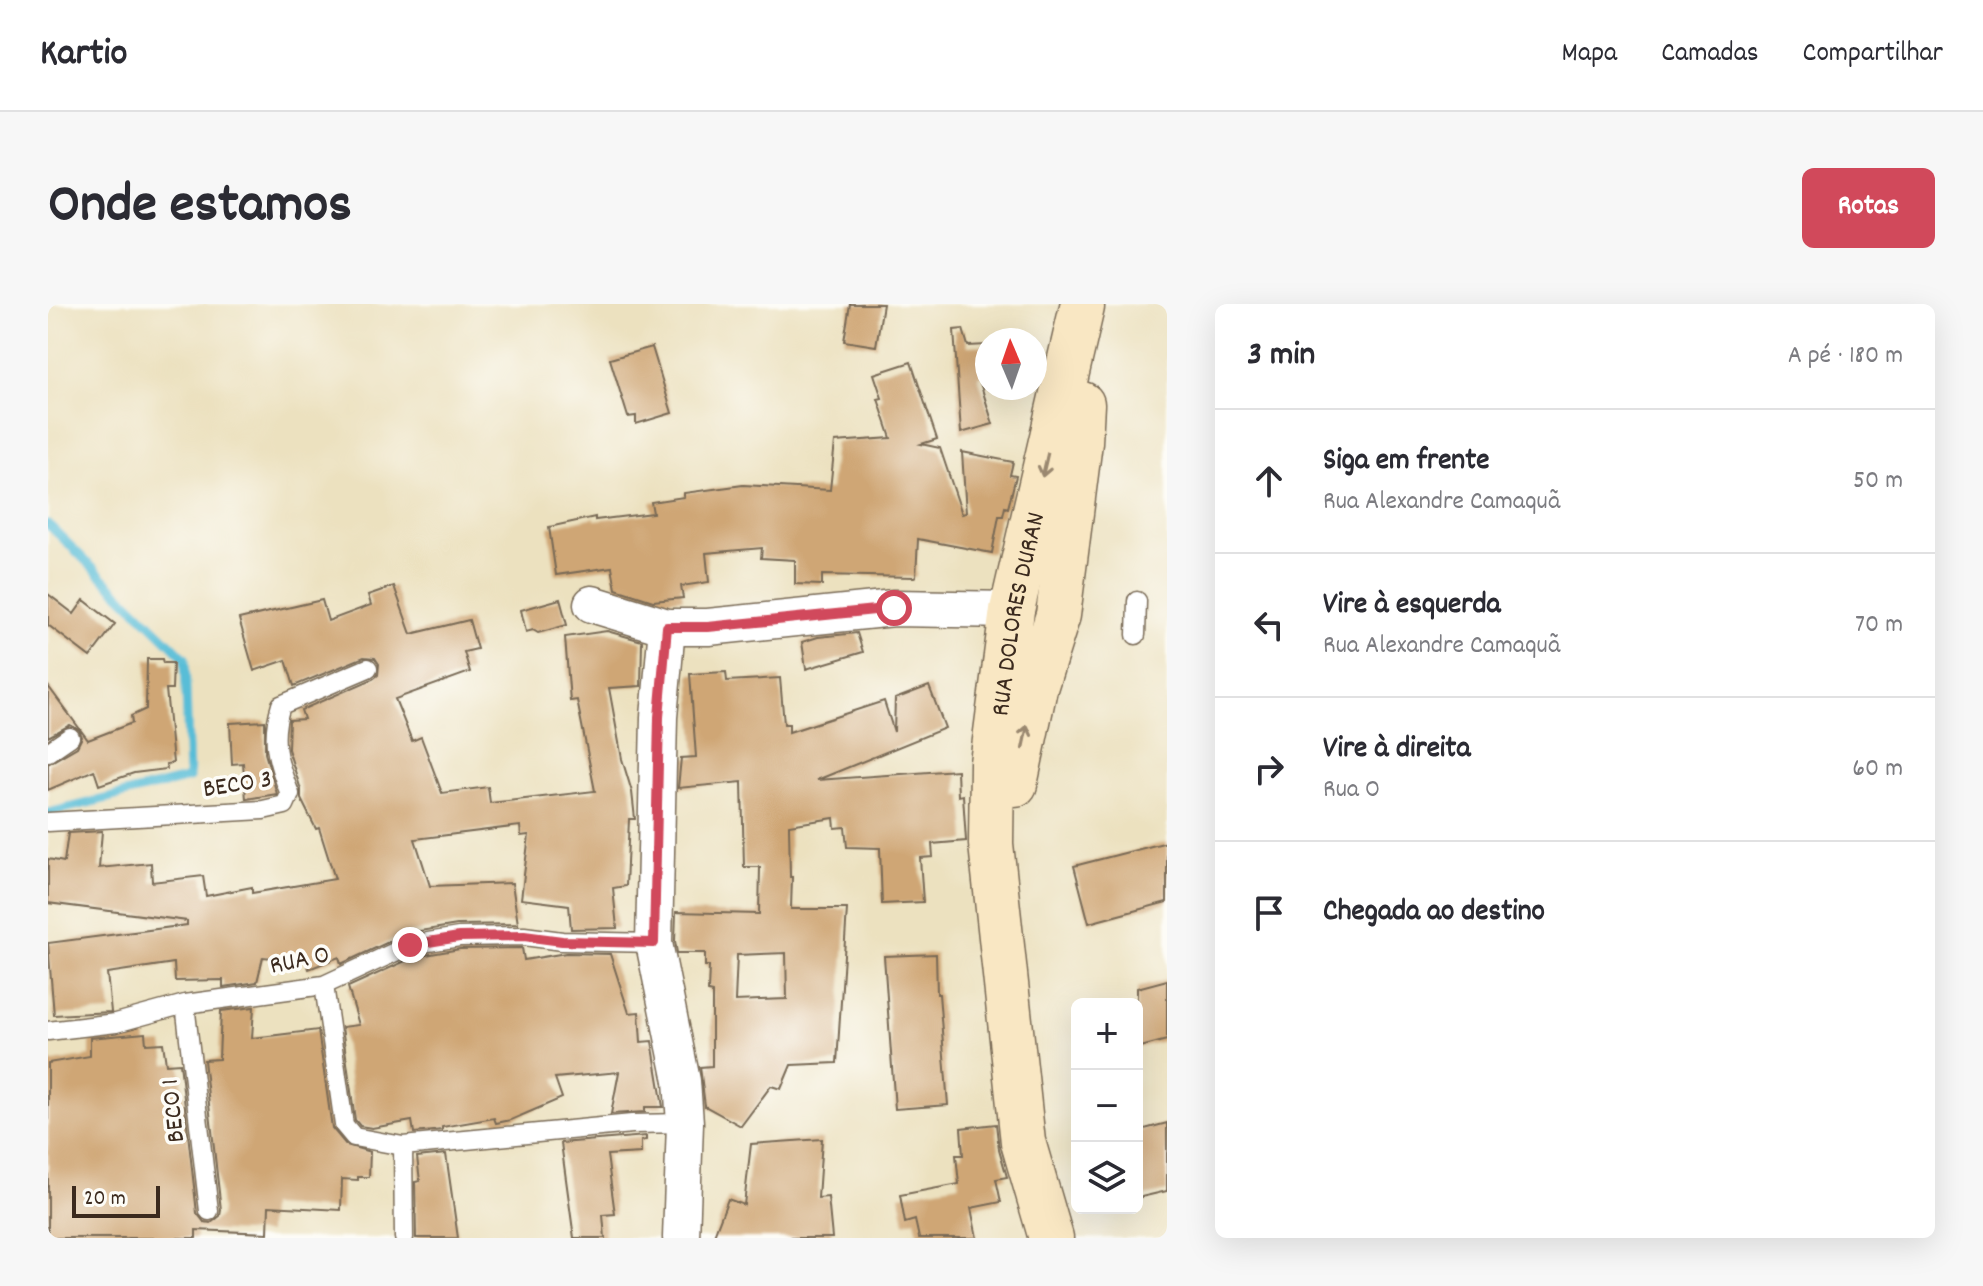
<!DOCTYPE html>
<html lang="pt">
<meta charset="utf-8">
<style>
body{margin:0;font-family:Dekko,sans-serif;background:#f7f7f7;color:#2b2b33}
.controls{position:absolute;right:24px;bottom:24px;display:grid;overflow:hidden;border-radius:12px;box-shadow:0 8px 32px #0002}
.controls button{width:72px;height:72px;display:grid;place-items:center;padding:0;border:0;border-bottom:2px solid #e1e1e2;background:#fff;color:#2b2b33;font:40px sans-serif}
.compass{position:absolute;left:927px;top:24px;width:72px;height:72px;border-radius:50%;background:#fff;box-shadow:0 8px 32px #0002;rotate:358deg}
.scale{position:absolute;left:24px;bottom:20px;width:88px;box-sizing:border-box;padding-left:8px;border:4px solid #3b2a1e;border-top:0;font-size:22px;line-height:28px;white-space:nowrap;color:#3b2a1e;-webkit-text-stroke:6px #fdfcf7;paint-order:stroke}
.stop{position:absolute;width:24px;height:24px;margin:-18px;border:6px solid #d1495b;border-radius:50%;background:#fff}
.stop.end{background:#d1495b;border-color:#fff;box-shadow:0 2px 8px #0008}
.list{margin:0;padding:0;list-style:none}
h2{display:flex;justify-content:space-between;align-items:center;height:104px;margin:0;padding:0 32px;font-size:34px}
h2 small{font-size:26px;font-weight:400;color:#7c7c81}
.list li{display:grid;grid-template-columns:52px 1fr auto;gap:24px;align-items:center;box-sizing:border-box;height:144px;padding:0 32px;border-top:2px solid #e1e1e2}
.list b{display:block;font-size:30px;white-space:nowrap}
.list p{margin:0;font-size:26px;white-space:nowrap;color:#7c7c81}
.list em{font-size:26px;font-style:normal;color:#7c7c81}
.icon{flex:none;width:44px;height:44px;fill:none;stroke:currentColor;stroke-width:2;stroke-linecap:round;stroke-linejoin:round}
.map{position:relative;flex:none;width:1119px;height:934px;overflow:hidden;border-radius:12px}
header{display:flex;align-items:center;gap:48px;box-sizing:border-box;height:112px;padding:0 40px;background:#fff;border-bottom:2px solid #e1e1e2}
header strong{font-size:38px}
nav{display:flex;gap:44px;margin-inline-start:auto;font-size:28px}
.intro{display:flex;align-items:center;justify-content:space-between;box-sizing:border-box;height:192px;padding:0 48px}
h1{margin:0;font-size:56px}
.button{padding:20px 36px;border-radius:12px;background:#d1495b;color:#fff;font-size:28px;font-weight:700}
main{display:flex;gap:48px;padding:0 48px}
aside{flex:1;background:#fff;border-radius:12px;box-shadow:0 8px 32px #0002}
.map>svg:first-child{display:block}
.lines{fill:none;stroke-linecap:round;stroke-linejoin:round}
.stream{stroke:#58bdd7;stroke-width:9}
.building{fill:#cfa675;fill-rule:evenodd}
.lane-casing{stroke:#796a56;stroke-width:21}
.street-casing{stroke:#796a56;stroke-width:39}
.secondary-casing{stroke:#796a56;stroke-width:47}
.lane{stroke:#fff;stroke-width:18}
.street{stroke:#fff;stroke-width:36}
.secondary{stroke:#f9e7c3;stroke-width:44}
.oneway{stroke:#9a8870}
.route{stroke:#d1495b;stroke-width:10}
.labels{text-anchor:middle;stroke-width:7;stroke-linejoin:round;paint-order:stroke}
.street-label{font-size:26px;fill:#3b2a1e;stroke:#fdfcf7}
</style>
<header>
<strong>Kartio</strong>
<nav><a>Mapa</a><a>Camadas</a><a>Compartilhar</a></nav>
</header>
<div class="intro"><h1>Onde estamos</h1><a class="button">Rotas</a></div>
<main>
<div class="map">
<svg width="1119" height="934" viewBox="0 0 1119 934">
<rect width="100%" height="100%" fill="#fdfcf7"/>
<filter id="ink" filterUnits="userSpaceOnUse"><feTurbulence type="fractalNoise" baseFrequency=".0125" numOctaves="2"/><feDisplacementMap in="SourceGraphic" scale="16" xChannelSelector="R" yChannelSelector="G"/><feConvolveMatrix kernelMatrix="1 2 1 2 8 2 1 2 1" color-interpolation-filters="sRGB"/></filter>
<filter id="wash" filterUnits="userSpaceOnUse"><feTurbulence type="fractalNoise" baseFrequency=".006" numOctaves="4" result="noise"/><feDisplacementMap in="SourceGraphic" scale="32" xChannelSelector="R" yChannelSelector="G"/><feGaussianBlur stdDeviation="1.8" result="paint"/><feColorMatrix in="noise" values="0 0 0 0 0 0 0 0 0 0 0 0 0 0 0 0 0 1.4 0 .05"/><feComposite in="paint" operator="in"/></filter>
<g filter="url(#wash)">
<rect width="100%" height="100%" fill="#ece1bf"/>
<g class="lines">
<!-- stream -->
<path class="stream" d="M0,220L137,354L141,474L0,509"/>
</g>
<g id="blocks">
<!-- building -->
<path class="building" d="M802,0H835L828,42L796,37Z
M915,25L920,42L939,41V71L930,72L945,120L913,129L906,26Z
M604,43L624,109L588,120V112L580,113L562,55Z
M863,58L889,135L873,140L892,144L914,210L918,209L914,148L965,158L962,171L968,172L960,204L957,203L955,212H951L944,249L870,235L868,272L866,273L774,271V281L747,280V256L713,254L714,244L658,249L661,278L633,282L635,294L605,297L568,285L564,263L508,271L501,223L547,213V216L605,209L603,198L636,193V189L695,181L782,186L787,138L843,134L830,95L834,94L826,70Z
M346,282L363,330L421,316L429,345L416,348L422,368L347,395L364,437L373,433L394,489L440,483L442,499L547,487L529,396L522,397L517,333L559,327L594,337L593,382L561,384L574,455L584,488L587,515H581L578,582L565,584L569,624L523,625L521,601L473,595L481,531L473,532L472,522L367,535L382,582L464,579L470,620L409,621L360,629L293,660L291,653L261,665L258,657L215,653L209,678L175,683V676L127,677L126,659L59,669L63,708L6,711L0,639L139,621V617L0,599V555L16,558L20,529L54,527L51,564L103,559L104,578L155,572L158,592L204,583V589L287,575L271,524L268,525L253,495V486L240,445L241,416L256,415L253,406L325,375L330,371L331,360L327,354L316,353L246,382L238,356L206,367L191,315L274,296L280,317L323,301L320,291Z
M0,290L26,310L36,296L67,320L42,353L0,321Z
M512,295L519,321L490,329L485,326L478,328L473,306Z
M809,329L815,348L758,365L754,338L770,333Z
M99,355H114L115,359H125L124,385H118L125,459L118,460L119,465L86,469L51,481L46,466L0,486V460L29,443L34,433L31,426L22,421L0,433V382L40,436L84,419L83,412L98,405Z
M678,368L679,377L732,374L736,420H741V428L836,397L846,428L847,395L881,382L897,424L769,476L909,466L910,492L915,491L918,537L884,540L885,553L872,554L875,598L834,600L832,544L799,543L797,523L787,524L786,514L741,521L742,573H744L743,605H799L789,759L743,761L733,785L723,782L693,822L657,802L652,763L664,762V689L660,688L661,662H657V649H629L627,637L628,608L711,610L712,563H696L694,478L630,484L633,454L648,453L642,370ZM738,649L739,695L687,697L689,651Z
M217,417V449L229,490L198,495L195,459L184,460L182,419Z
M1119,538V598L1041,619L1026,562Z
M474,644L476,656L518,649L562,650L581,709L591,708L593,738L604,737L615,803H597V808L563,810L571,768L507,774L514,794L463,816L448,819L446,814L394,823V826L366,829L364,817L324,824L312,822L307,816L294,723L311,721L300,683L366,653L412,645Z
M888,650L889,690H891L900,801L847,805L836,652Z
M1119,676V736L1089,744V684Z
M206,703L204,734L270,726L284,824L298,841L322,848L321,873H310V876L294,875L293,906L221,902L220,929L148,926V934H0V759L42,752V734L97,729L98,740L115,739L118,760L132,759L149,909L156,918L163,919L172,912L173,906L156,756L171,755L173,707Z
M1119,819V887L1089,894V827Z
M948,820L951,845L959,873L948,875L953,898L923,904L929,934H871L867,916L857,919L852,891L911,880L908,851H915L913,824Z
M598,832V836L593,837V849L559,851L567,910L555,911L557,934H526L513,839Z
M774,835L770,894L780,893L784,934H665L680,895L696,901L703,840Z
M398,850L410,934H368L367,878L372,877L369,853Z"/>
</g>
</g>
<g filter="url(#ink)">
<use href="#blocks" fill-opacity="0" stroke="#796a56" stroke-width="2"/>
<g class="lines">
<defs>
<path id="lane" d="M1088,331L1089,297
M0,448L22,433
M0,518L215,506L237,501L242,490C229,457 222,436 233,401L320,364
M276,681L296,821L306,833L355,842L584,820L637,819
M137,700L161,907
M0,727L68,719L137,700L276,681L362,641L411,633L476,632L514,637L606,639
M355,842L356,934"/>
<path id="street" d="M544,300L619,323H660L846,304L964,306
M619,323L611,413L606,639L634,777L637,819L633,934"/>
<g id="secondary">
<path d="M967,480L987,384L1010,311L1032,138L1034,100"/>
<path id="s1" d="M1003,934L975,838L943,540L944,459L964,306L1034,3"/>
</g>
</defs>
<!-- lane casing -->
<use href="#lane" class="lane-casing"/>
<!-- street casing -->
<use href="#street" class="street-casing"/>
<!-- secondary casing -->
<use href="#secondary" class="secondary-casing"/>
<!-- lane -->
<use href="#lane" class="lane"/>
<!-- street -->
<use href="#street" class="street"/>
<!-- secondary -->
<use href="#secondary" class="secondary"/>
</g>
<!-- one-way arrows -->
<defs><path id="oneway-shaft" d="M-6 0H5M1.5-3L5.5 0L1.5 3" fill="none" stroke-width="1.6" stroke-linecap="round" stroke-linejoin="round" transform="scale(2)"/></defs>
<g class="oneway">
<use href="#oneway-shaft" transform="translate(997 161) rotate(103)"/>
<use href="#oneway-shaft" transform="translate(977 433) rotate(-78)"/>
</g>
</g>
<g class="lines" filter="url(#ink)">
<!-- route -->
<path class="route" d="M362,641L411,633L476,632L514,637L606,639L611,413L619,323H660L846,304"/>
</g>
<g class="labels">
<!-- street labels -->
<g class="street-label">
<text dy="9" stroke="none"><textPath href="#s1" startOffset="632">RUA DOLORES DURAN</textPath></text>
<text transform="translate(189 478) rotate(-9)" y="9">BECO 3</text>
<text transform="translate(251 654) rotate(-12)" y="9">RUA O</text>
<text transform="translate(123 807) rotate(-96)" y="9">BECO 1</text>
</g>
</g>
</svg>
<div class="controls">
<button>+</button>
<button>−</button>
<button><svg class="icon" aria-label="layers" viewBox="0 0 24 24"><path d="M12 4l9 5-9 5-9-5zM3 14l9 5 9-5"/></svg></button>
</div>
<svg class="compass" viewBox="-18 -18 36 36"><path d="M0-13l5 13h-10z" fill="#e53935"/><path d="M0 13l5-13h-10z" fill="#7c7c81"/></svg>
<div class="scale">20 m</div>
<div class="stop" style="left:846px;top:304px"></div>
<div class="stop end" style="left:362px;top:641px"></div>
</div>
<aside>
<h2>3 min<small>A pé · 180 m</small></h2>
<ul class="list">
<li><svg class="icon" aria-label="ahead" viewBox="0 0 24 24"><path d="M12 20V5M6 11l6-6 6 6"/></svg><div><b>Siga em frente</b><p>Rua Alexandre Camaquã</p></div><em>50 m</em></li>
<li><svg class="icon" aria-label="left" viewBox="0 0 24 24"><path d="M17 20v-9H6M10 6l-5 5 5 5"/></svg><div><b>Vire à esquerda</b><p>Rua Alexandre Camaquã</p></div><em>70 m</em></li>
<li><svg class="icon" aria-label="right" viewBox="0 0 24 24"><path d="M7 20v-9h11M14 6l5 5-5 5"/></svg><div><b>Vire à direita</b><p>Rua O</p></div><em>60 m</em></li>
<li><svg class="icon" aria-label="arrive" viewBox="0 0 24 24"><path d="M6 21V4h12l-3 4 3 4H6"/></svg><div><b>Chegada ao destino</b></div></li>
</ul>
</aside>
</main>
